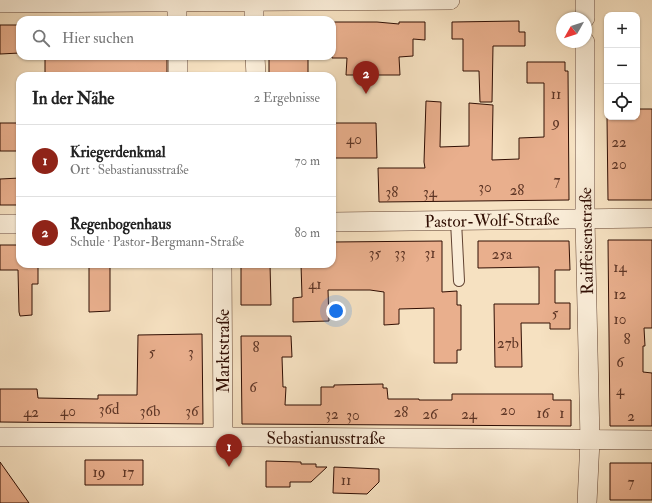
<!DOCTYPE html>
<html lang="de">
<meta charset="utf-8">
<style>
body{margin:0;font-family:"IM FELL Double Pica",serif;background:#f2f2f2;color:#222}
.controls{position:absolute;right:12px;top:12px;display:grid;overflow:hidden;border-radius:8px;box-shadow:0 1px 3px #0004}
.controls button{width:36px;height:36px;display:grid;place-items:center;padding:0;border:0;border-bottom:1px solid #e0e0e0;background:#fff;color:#222;font:20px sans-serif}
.compass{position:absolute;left:556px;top:12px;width:36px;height:36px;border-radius:50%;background:#fff;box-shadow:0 1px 3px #0004;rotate:231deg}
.you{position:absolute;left:336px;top:311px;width:14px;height:14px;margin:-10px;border:3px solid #fff;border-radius:50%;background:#1a73e8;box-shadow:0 0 0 6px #1a73e833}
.badge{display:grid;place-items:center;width:26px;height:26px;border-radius:50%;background:#8f2418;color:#fff;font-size:13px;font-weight:700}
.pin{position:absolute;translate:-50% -33px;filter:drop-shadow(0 1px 2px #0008)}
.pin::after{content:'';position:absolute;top:21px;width:14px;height:12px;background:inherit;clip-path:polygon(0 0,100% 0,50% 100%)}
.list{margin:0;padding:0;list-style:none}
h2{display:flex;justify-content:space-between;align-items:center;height:52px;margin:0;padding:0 16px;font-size:17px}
h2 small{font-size:13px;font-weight:400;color:#767676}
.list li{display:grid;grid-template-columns:26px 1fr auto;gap:12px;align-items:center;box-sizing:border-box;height:72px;padding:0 16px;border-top:1px solid #e0e0e0}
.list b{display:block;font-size:15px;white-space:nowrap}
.list p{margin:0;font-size:13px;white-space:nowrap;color:#767676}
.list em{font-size:13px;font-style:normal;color:#767676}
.icon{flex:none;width:22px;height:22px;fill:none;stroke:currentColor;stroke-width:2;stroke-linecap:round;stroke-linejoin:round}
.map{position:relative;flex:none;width:652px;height:503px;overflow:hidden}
.search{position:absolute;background:#fff;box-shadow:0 1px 3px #0004;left:16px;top:16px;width:320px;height:44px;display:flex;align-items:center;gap:10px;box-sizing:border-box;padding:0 14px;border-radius:12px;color:#767676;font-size:15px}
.panel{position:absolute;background:#fff;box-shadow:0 1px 3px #0004;left:16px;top:72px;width:320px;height:196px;border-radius:12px}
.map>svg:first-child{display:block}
.building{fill:#e9af8d;stroke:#300e03}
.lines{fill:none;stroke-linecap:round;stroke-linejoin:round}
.service-casing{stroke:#624332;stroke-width:12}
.minor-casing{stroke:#624332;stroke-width:20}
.service{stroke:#f9ecd7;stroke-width:10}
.minor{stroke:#f9ecd7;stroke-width:19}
.labels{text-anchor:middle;stroke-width:4;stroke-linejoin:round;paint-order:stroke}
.number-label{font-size:15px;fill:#5e3626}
.street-label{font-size:17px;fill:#300e03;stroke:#f9ecd7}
</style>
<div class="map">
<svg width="652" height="503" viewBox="0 0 652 503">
<rect width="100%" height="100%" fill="#f6e1c1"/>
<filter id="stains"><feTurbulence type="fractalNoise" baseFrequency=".005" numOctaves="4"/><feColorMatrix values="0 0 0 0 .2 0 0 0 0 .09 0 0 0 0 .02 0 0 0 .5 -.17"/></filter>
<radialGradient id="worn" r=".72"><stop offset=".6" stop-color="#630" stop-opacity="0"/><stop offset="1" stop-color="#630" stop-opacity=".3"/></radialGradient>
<!-- building -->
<path class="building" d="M519,21V32H525V46H493L492,102H480L479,71H463V39H452V22Z
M332,22H377L399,24V22H425V40L413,39V56L399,57L400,75H346L347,58H332Z
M0,25H20V53L0,54Z
M45,56H167V76H149V75L45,76Z
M269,56H308V75L269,76Z
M527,62H565V71H568L569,200L379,202L378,168H425L424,162L426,101L441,102L440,147L469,146V103L493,105L492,160L519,159V138L544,137V83H527Z
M637,109H652V200H608L607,117H637Z
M0,123H20V151H0Z
M332,123H376L377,158H332Z
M20,178V204H16L17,205H0V179Z
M608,240H652V328H644L645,346H643V372L652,373V426H610Z
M442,241V292L457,291V305H461V350H457V363H434V308L399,309V324L384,325V292L370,290H328L329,321L293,322V298L302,297L301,264H332V242Z
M478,241H569L570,270H555V303H570V329H550V323H521L522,367H495L494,304H539V267L478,268Z
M0,245H20V264H38V284H32V315L20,316L19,312L18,270H0Z
M89,264H110V311L89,312Z
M241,264H270L271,305H241Z
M202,334L203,424L0,422V389H37L38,398L98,399V395H137L138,335Z
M241,336H291L292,357H282L283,387H286L285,405H321V387H334V385L383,384V388H387L388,399H419V400H452V394H553V400H571V426L242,424Z
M85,460H143V485H85Z
M266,461L301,462V464H316V467H327L311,482H290V487H266Z
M0,462L29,503H0Z
M610,463H652V500H610Z
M334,467L379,469V482L367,494L333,493Z"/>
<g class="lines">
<defs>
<path id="service" d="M456,221L459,281"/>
<path id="minor" d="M585,0V18
M177,2V20
M254,2V20
M0,3L450,0
M585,42V219L590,440L587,503
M178,56V76
M255,56L256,76
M332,222L652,218
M0,224H20
M222,264L223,437
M0,437H239L652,440"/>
</defs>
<!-- service casing -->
<use href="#service" class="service-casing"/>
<!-- minor casing -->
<use href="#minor" class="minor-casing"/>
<!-- service -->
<use href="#service" class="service"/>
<!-- minor -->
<use href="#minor" class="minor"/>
</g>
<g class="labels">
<!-- number labels -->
<g class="number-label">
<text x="556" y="99">11</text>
<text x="556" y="127">9</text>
<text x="354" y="144">40</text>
<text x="619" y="147">22</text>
<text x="619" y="169">20</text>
<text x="557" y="185">7</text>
<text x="485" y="192">30</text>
<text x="517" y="195">28</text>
<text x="392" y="197">38</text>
<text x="430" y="197">34</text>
<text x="375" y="258">35</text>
<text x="400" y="258">33</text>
<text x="430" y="258">31</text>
<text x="502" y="259">25a</text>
<text x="620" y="272">14</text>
<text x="315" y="289">41</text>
<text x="620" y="299">12</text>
<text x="555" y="318">5</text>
<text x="620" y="324">10</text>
<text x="627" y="344">8</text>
<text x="508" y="348">27b</text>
<text x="256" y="352">8</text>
<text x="152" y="357">5</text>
<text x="191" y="357">3</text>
<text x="620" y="367">6</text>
<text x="253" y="392">6</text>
<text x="620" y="395">4</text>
<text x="109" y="414">36d</text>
<text x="508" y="415">20</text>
<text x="68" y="416">40</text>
<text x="150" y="416">36b</text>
<text x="192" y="416">36</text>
<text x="31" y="417">42</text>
<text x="401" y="417">28</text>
<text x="543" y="418">16</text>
<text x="562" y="418">1</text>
<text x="332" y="419">32</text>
<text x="430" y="419">26</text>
<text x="469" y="419">24</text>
<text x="353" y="420">30</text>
<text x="631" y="421">2</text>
<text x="99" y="477">19</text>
<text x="128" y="477">17</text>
<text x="346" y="485">11</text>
<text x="631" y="487">7</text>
</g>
<!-- street labels -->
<g class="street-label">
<text transform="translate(492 220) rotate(-1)" y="6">Pastor-Wolf-Straße</text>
<text transform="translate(586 241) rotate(-91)" y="6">Raiffeisenstraße</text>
<text transform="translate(223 351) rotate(-90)" y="6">Marktstraße</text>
<text x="326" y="444">Sebastianusstraße</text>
</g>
</g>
<rect width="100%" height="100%" filter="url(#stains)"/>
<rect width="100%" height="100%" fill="url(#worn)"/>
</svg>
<div class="controls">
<button>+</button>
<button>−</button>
<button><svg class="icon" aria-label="locate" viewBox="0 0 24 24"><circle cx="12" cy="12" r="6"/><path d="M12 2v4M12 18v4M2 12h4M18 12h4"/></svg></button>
</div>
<svg class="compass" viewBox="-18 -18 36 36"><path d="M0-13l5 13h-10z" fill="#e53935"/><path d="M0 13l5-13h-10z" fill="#767676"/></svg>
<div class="you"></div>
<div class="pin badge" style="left:229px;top:467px">1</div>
<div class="pin badge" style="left:366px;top:94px">2</div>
<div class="search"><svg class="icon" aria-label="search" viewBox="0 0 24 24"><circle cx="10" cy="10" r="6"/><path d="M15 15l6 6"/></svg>Hier suchen</div>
<section class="panel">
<h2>In der Nähe<small>2 Ergebnisse</small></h2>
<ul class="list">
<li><span class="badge">1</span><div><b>Kriegerdenkmal</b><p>Ort · Sebastianusstraße</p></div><em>70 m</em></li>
<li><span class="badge">2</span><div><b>Regenbogenhaus</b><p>Schule · Pastor-Bergmann-Straße</p></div><em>80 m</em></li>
</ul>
</section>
</div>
